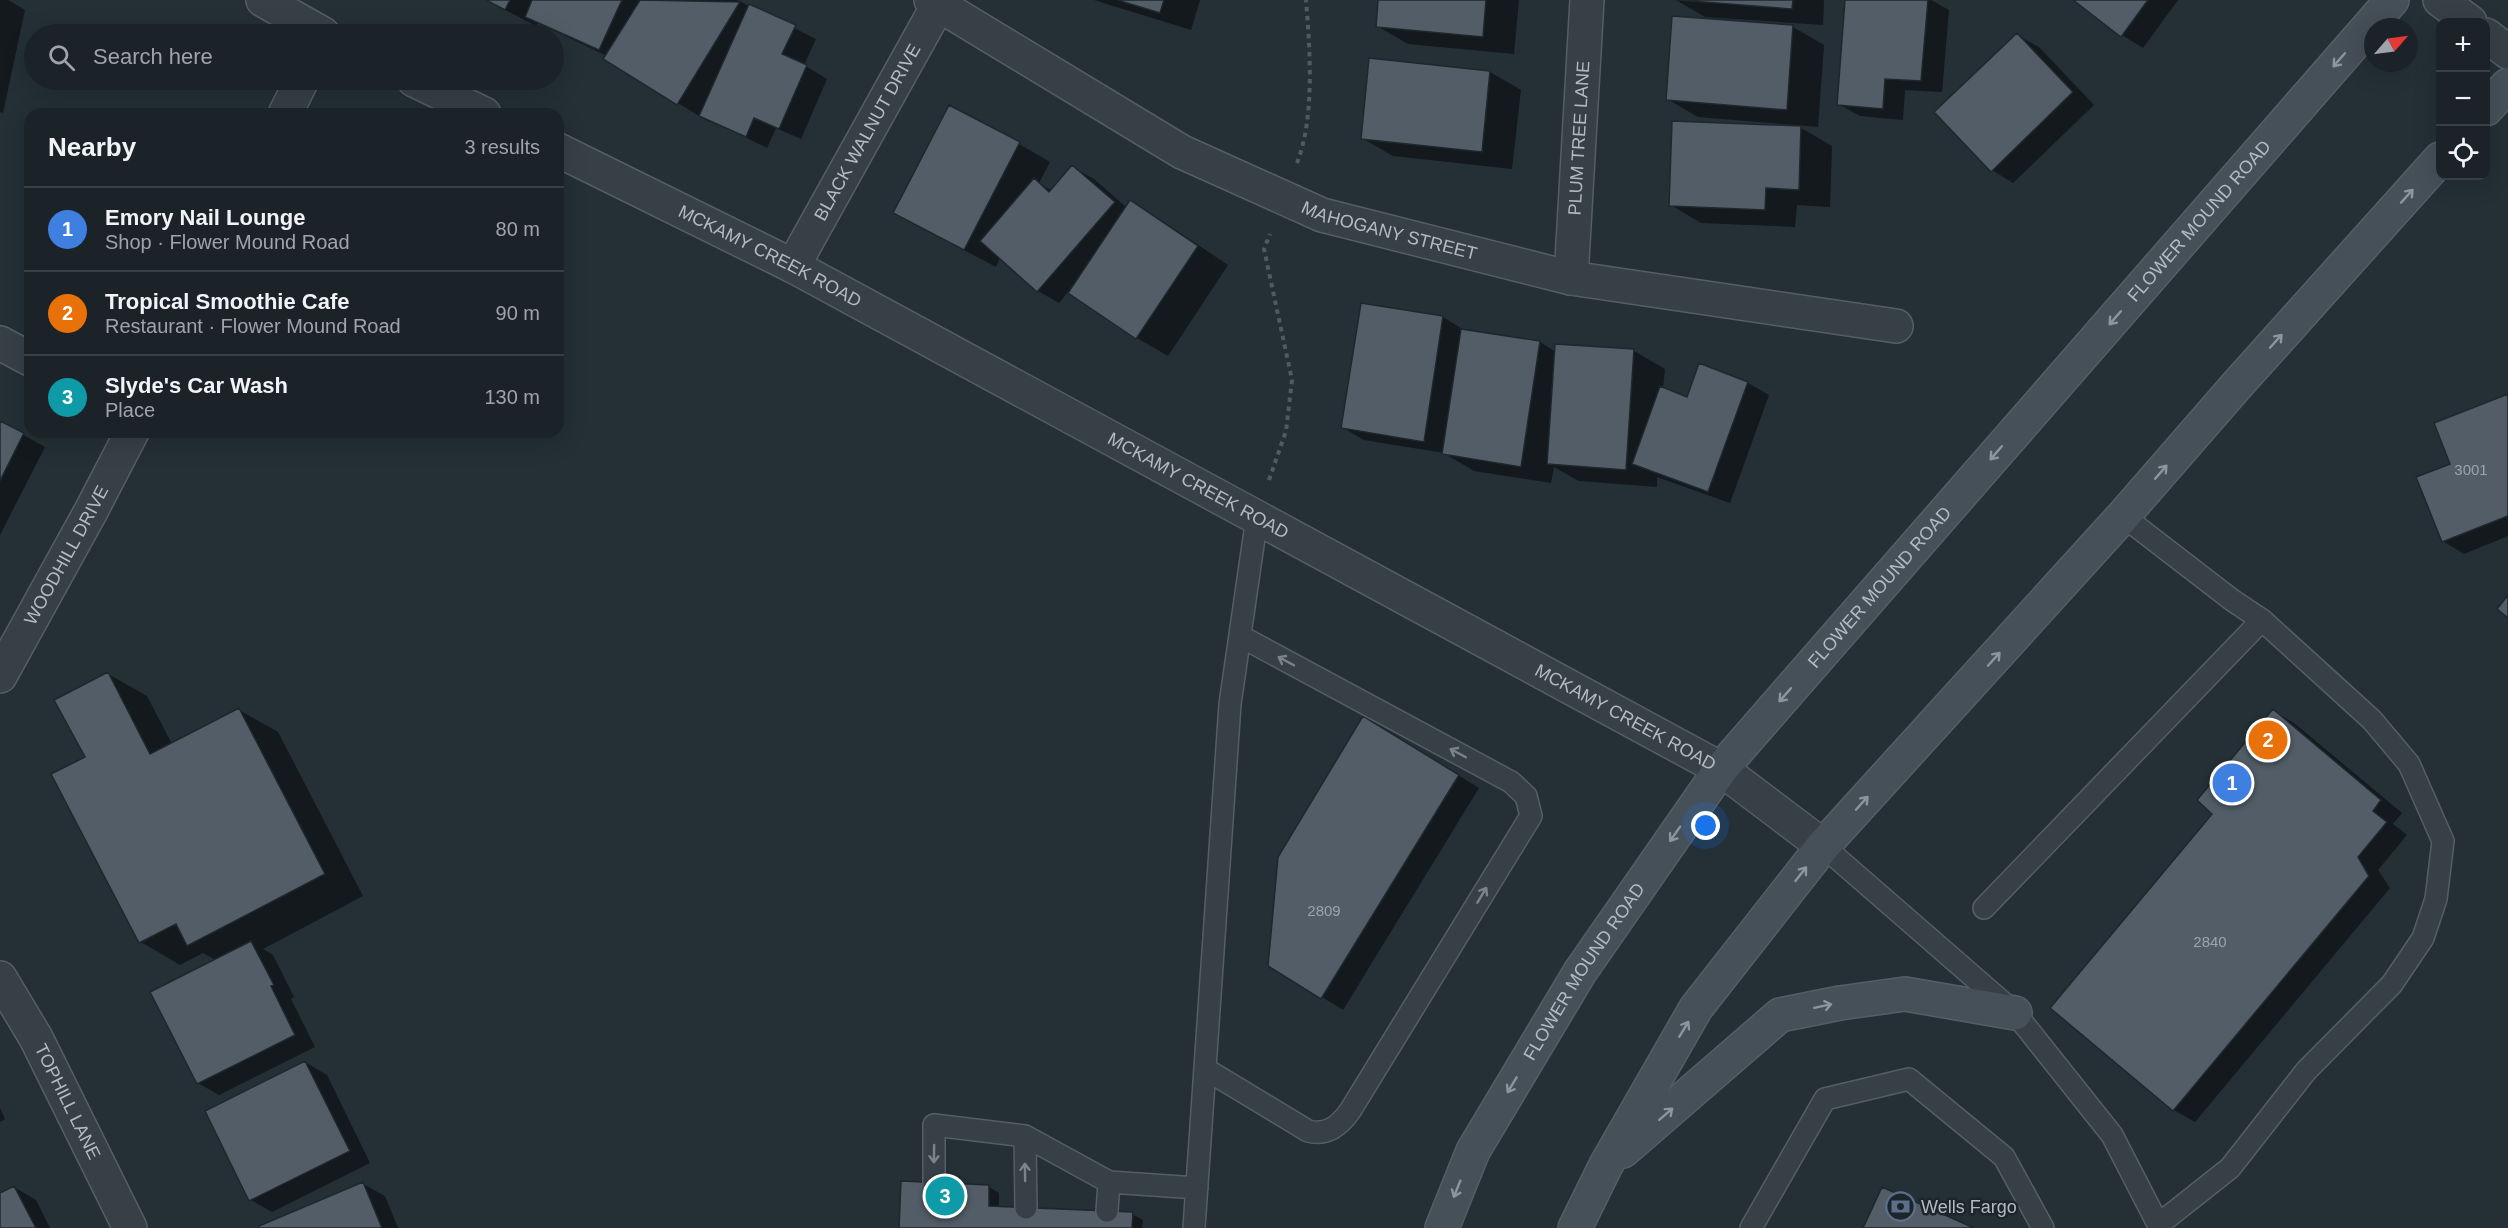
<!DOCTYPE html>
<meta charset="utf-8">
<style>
body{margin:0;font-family:Helvetica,sans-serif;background:#242b30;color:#f1f3f6}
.controls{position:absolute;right:18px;top:18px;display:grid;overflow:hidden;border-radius:12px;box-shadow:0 6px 24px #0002}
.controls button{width:54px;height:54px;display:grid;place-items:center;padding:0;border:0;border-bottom:2px solid #394045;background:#1b2328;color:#f1f3f6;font:30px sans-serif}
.compass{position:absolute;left:2364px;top:18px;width:54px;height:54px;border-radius:50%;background:#1b2328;box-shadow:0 6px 24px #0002;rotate:62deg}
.you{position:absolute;left:1706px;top:826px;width:21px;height:21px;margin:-15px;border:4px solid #fff;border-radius:50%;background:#1a73e8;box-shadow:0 0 0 9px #1a73e833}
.badge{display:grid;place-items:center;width:39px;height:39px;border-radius:50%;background:#91c1e9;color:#fff;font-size:20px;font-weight:700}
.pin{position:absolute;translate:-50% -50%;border:3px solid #fff;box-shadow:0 2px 6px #0006}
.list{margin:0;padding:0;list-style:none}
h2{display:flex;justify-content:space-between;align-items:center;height:78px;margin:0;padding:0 24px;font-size:26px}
h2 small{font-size:20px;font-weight:400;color:#a0a4a8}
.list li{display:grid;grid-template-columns:39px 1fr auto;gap:18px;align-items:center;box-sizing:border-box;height:84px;padding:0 24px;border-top:2px solid #394045}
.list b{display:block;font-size:22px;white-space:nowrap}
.list p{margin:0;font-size:20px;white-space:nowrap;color:#a0a4a8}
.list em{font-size:20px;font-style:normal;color:#a0a4a8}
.icon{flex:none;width:33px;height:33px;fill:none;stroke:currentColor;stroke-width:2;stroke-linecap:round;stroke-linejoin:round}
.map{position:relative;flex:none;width:2508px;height:1228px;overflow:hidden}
.search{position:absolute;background:#1b2328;box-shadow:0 6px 24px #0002;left:24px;top:24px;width:540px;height:66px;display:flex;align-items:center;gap:15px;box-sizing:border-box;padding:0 21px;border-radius:33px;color:#a0a4a8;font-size:22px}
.panel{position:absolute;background:#1b2328;box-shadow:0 6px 24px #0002;left:24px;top:108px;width:540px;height:330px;border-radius:18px}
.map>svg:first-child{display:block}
.shadow{fill:#0007}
.building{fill:#525d67;stroke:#1f272e;stroke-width:1.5}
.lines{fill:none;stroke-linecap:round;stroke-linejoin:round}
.service-casing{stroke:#555e65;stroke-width:24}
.minor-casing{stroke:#555e65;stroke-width:36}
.tertiary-casing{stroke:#555e65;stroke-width:36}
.secondary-casing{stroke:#555e65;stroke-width:36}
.path{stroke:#4d5d5c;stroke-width:4;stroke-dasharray:4.5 4.5;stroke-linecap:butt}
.service{stroke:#374047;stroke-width:21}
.minor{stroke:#374047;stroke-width:33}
.tertiary{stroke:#374047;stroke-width:33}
.secondary{stroke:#465059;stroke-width:33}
.oneway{stroke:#8c969e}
.oneway2{stroke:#7b848b}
.labels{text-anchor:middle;stroke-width:5;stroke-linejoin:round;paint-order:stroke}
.number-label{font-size:15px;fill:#9aa4ac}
.street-label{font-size:18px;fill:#b2bbc3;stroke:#1d252c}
.poi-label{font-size:18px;fill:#b2bbc3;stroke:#1d252c;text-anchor:start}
</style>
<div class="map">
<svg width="2508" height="1228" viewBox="0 0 2508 1228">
<rect width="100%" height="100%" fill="#242f36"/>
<!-- shadow -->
<path class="shadow" d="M0,0H8L25,10L3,113L0,112Z
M487,0H737L816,39L804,65L827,79L801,139L776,128L767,148L710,120L709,122L606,59L607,56L538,23L536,26Z
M1094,0H1200L1191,30Z
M1380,0H1519L1514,54L1408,44L1377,26Z
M1676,0H1824L1823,25L1705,17Z
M1846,0H1931L1949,10L1942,92L1905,90L1903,120L1860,116L1838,104Z
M2075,0H2178L2143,48L2122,35Z
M1793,27L1824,45L1818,127L1796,125L1832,146L1830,207L1797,205L1795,227L1701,223L1671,205L1795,127V125L1698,117L1667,99Z
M2017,35L2039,47L2094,105L2013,183L1992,170Z
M1490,72L1521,90L1512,169L1393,156L1362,138Z
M1019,144L1050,162L1039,183L1052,191L1072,167L1094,179L1127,208L1131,202L1161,220L1228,265L1168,356L1137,338L1068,292L1059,303L1038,291L1000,258L996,267L926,230Z
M1443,317L1464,330L1540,342L1556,352L1634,351L1665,369L1663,389L1688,399L1748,383L1769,395L1730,503L1657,477V487L1579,481L1554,467L1551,483L1474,471L1444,453L1364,440L1343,428Z
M2508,396V536L2464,554L2443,541L2452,465Z
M0,422L45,447L0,535Z
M108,674L147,696L172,744L239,710L278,732L363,896L263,949L273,955L294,997L291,999L315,1047L219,1095L198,1083L216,960L203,953L180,965L141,942L53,775L87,757Z
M2273,711L2294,723L2402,813L2393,824L2407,835L2378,870L2390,888L2195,1122L2174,1110L2214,814Z
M1385,730L1479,788L1343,1010L1270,965Z
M305,1062L327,1075L370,1163L272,1212L251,1200Z
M0,1108L5,1119L0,1122Z
M363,1184L385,1196L398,1228H261Z
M14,1187L36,1200L50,1228H0V1195Z
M989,1187L999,1193V1208L1132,1214L1143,1220L1142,1228H901Z"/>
<!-- building -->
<path class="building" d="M486,0H510L505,10Z
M532,0H622L599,50L525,17Z
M640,0L740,2L677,105L603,59Z
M1117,0H1164L1160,13Z
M1378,0H1486L1483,37L1376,27Z
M1678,0H1793L1792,9Z
M1845,0H1928L1921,81L1885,79L1883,109L1837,105Z
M2073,0H2148L2121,37Z
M749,4L796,25L782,54L807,65L779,129L754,118L746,137L699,116Z
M1672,16L1793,25L1787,110L1666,100Z
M2017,33L2073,92L1991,172L1934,112Z
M1369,58L1490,71L1482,152L1361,139Z
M949,105L1020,142L964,250L893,213Z
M1672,121L1801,126L1799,190L1766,188L1765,210L1669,206Z
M1072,165L1115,202L1037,292L980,241L1034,178L1049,192Z
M1130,200L1198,246L1136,339L1068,293Z
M1361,303L1443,316L1424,442L1341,428Z
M1461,329L1540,341L1521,467L1442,454Z
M1555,344L1634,349L1626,470L1547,464Z
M1699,363L1748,382L1708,492L1632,464L1660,386L1687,397Z
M2508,394V516L2442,542L2416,477L2450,464L2434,423Z
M0,421L24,433L0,481Z
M2508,595V618L2497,609Z
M108,672L150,754L239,708L325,874L187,946L176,924L139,943L51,774L85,757L54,700Z
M2273,709L2381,800L2373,811L2387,822L2358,857L2369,876L2173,1111L2050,1008L2212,814L2197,800Z
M1363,716L1459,775L1321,999L1268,966L1278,857Z
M251,941L274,985L271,986L295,1035L197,1084L150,992Z
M305,1061L350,1151L249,1201L205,1111Z
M901,1181L989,1185V1206L1133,1212L1132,1228H899Z
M363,1182L382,1228H259V1226Z
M14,1186L36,1228H0V1193Z
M1882,1187L1974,1228H1863Z"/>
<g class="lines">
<defs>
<path id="service" d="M2123,516L2232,600L2262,620L2372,720L2409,764L2443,841L2436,899L2423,938L2392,984L2306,1071L2230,1168L2158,1225
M1823,846L2015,1013L2112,1135L2160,1228
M1984,908L2262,620
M1207,1070L1308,1131C1327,1136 1339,1126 1350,1111L1531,816L1526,796L1511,782L1240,636
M1025,1136L1026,1208
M934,1183V1125L1025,1136L1109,1182L1197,1188
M1107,1211L1109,1182
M1194,1228L1230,704L1257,517
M1751,1228L1825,1099L1909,1079L2004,1157L2043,1228"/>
<g id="minor">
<path id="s1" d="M931,0L1182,152L1322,215L1571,278L1896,326"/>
<path d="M2440,0L2470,22"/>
<path d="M2486,35L2508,52"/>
<path d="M285,114L302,80"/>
<path id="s2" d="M793,266L941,0"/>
<path id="s3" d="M1571,278L1587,0"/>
<path d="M0,343L30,359"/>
<path id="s4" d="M0,676L91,511L132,432"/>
<path id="s5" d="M0,978L36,1038L130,1228"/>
</g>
<g id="tertiary">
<path d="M263,0L323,34"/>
<path d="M414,80L484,114"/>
<path id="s6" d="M558,150L793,266L1721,769L1823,846"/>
</g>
<g id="secondary">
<path d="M2486,109L2508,85"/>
<path d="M1623,1151L1780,1015L1840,1003L1905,994L2015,1013"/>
<path id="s7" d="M1442,1228L1473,1151L1580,972L1721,769L2392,0"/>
<path d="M1575,1228L1606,1165L1696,1008L1823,846L2123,516L2237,385L2440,159"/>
</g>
</defs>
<!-- service casing -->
<use href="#service" class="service-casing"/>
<!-- minor casing -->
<use href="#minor" class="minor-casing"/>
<!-- tertiary casing -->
<use href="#tertiary" class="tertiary-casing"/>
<!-- secondary casing -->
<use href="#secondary" class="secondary-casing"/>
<!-- path -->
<path class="path" d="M1297,163C1315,117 1310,49 1306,0
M1269,480L1286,431L1292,380L1264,249L1270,234"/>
<!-- service -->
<use href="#service" class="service"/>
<!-- minor -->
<use href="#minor" class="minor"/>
<!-- tertiary -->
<use href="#tertiary" class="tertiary"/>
<!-- secondary -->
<use href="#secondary" class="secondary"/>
</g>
<!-- one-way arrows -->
<defs><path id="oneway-shaft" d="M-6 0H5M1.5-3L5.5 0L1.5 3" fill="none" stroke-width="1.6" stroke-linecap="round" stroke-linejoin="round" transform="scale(1.5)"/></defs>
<g class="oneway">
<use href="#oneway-shaft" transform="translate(2339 60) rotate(131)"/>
<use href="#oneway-shaft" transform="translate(2407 196) rotate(-48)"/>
<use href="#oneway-shaft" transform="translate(2115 318) rotate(131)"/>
<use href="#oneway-shaft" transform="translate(2276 341) rotate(-48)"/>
<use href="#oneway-shaft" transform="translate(1996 453) rotate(131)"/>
<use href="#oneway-shaft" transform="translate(2161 472) rotate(-49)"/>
<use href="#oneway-shaft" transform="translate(1994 659) rotate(-48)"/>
<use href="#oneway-shaft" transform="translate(1785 695) rotate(131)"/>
<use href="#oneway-shaft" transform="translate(1862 803) rotate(-48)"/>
<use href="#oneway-shaft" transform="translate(1675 834) rotate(125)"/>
<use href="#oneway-shaft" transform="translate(1801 874) rotate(-52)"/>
<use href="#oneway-shaft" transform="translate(1823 1006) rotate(-12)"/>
<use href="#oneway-shaft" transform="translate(1684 1029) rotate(-59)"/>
<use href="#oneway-shaft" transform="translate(1512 1085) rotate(121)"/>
<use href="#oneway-shaft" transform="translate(1666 1114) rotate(-41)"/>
<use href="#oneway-shaft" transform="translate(1457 1189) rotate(112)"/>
</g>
<g class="oneway2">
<use href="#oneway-shaft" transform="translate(1286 661) rotate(-152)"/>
<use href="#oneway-shaft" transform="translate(1458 753) rotate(-152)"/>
<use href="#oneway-shaft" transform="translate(1482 895) rotate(-59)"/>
<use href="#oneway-shaft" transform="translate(934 1154) rotate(91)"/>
<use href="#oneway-shaft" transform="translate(1025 1172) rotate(-91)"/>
</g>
<!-- icons -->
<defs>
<symbol id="bank-ring" viewBox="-11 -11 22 22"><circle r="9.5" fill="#1d252c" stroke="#5c6f8a" stroke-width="1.5"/><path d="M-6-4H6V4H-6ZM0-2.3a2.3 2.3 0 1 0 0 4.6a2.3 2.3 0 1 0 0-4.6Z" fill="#5c6f8a"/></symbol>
</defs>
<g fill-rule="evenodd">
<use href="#bank-ring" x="1884" y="1190" width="33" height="33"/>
</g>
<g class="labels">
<!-- number labels -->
<g class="number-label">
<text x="2471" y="475">3001</text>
<text x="1324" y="916">2809</text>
<text x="2210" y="947">2840</text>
</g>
<!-- street labels -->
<g class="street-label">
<text dy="6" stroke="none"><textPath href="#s2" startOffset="153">BLACK WALNUT DRIVE</textPath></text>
<text dy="6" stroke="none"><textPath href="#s3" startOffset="140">PLUM TREE LANE</textPath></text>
<text dy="6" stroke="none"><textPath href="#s7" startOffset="1266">FLOWER MOUND ROAD</textPath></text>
<text dy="6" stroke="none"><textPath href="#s1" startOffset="516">MAHOGANY STREET</textPath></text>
<text dy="6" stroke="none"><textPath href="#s6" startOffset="237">MCKAMY CREEK ROAD</textPath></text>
<text dy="6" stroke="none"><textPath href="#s6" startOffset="723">MCKAMY CREEK ROAD</textPath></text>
<text dy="6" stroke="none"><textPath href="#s4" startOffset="138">WOODHILL DRIVE</textPath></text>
<text dy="6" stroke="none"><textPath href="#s7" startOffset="780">FLOWER MOUND ROAD</textPath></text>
<text dy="6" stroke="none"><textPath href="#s6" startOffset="1209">MCKAMY CREEK ROAD</textPath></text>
<text dy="6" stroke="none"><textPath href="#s7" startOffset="294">FLOWER MOUND ROAD</textPath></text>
<text dy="6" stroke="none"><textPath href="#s5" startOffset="141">TOPHILL LANE</textPath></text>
</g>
<!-- poi labels -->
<g class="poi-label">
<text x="1921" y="1213">Wells Fargo</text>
</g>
</g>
</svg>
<div class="controls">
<button>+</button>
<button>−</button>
<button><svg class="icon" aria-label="locate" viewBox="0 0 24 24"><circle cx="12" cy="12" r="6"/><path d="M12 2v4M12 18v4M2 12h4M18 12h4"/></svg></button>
</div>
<svg class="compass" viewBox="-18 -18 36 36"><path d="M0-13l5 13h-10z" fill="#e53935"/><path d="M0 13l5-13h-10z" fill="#a0a4a8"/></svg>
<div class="you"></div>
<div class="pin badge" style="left:2232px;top:783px;background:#3f7fe0">1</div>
<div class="pin badge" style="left:2268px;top:740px;background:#e8710a">2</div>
<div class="pin badge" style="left:945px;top:1196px;background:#0f9aa8">3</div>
<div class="search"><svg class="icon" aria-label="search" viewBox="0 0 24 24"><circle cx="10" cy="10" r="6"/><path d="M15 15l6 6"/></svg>Search here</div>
<section class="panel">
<h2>Nearby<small>3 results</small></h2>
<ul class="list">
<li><span class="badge" style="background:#3f7fe0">1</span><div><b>Emory Nail Lounge</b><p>Shop · Flower Mound Road</p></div><em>80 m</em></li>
<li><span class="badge" style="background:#e8710a">2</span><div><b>Tropical Smoothie Cafe</b><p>Restaurant · Flower Mound Road</p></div><em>90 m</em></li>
<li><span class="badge" style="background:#0f9aa8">3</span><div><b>Slyde's Car Wash</b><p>Place</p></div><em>130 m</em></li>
</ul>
</section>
</div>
